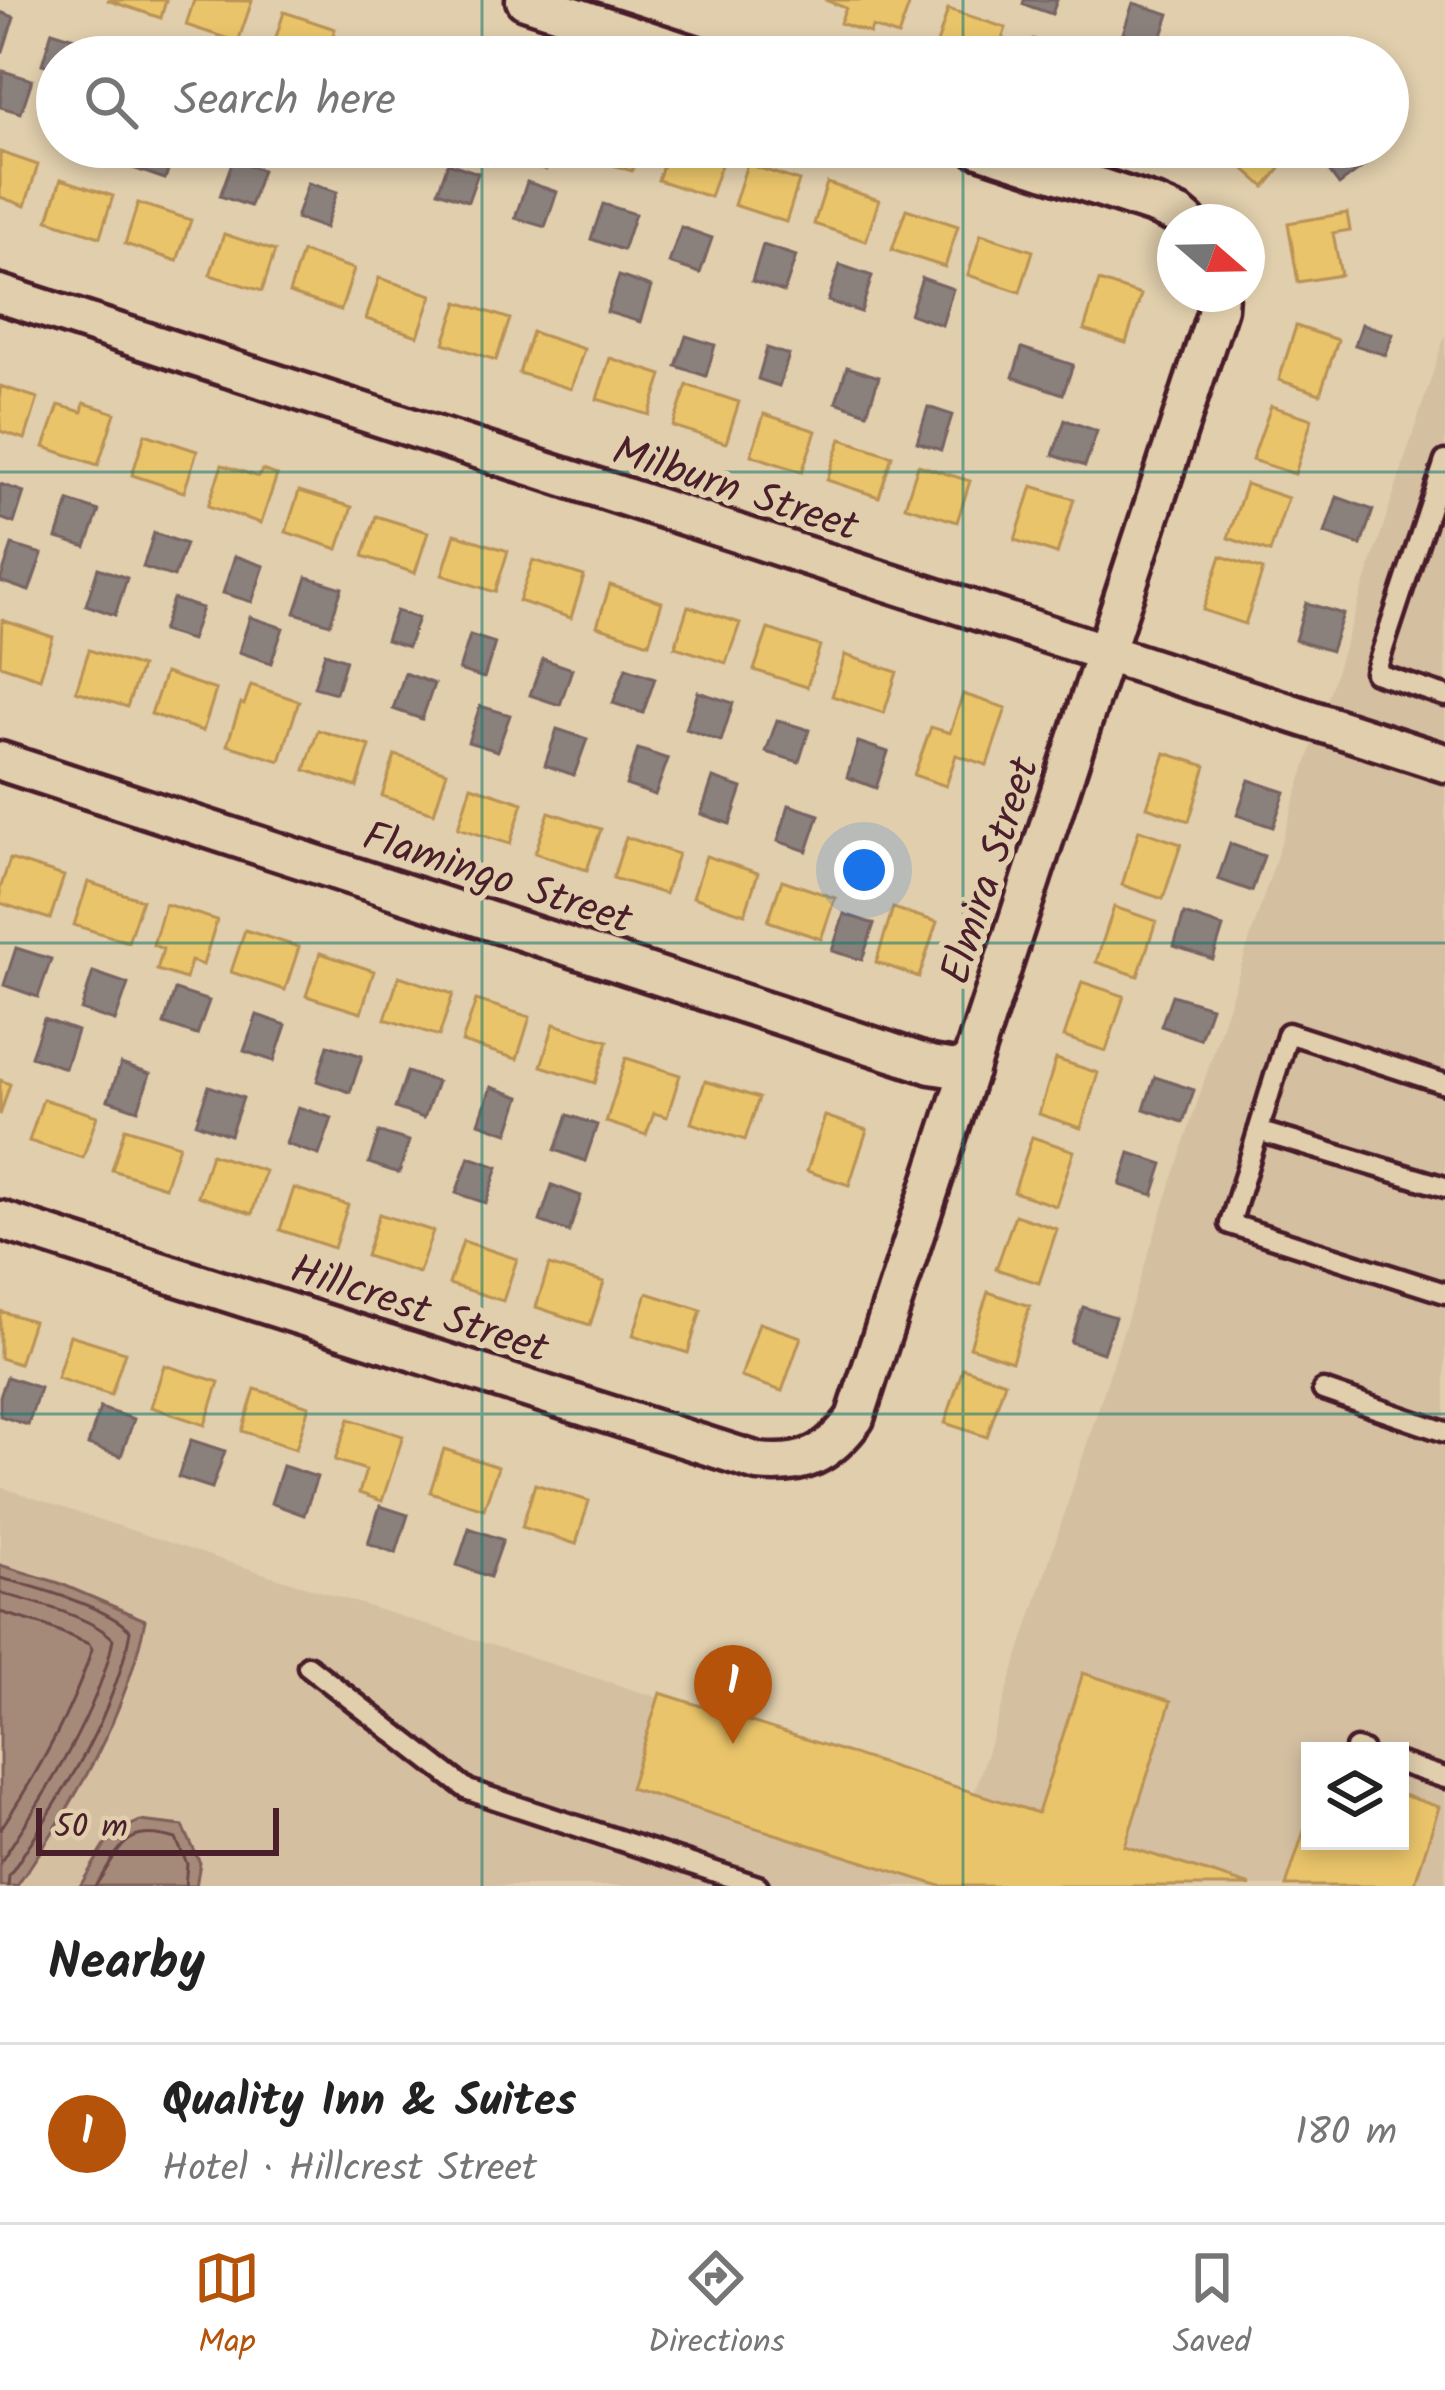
<!DOCTYPE html>
<meta charset="utf-8">
<style>
body{margin:0;font-family:Kalam,sans-serif;background:#f6f6f6;color:#222}
.controls{position:absolute;right:36px;bottom:36px;display:grid;overflow:hidden;border-radius:0px;box-shadow:0 6px 18px #0003}
.controls button{width:108px;height:108px;display:grid;place-items:center;padding:0;border:0;border-bottom:3px solid #e0e0e0;background:#fff;color:#222;font:60px sans-serif}
.compass{position:absolute;left:1157px;top:204px;width:108px;height:108px;border-radius:50%;background:#fff;box-shadow:0 6px 18px #0003;rotate:110deg}
.scale{position:absolute;left:36px;bottom:30px;width:243px;box-sizing:border-box;padding-left:12px;border:6px solid #4a1f2b;border-top:0;font-size:33px;line-height:42px;white-space:nowrap;color:#4a1f2b;-webkit-text-stroke:9px #e0ceac;paint-order:stroke}
.you{position:absolute;left:864px;top:870px;width:42px;height:42px;margin:-30px;border:9px solid #fff;border-radius:50%;background:#1a73e8;box-shadow:0 0 0 18px #1a73e833}
.badge{display:grid;place-items:center;width:78px;height:78px;border-radius:50%;background:#b45309;color:#fff;font-size:39px;font-weight:700}
.pin{position:absolute;translate:-50% -99px;filter:drop-shadow(0 3px 6px #0008)}
.pin::after{content:'';position:absolute;top:63px;width:42px;height:36px;background:inherit;clip-path:polygon(0 0,100% 0,50% 100%)}
.list{margin:0;padding:0;list-style:none}
h2{display:flex;justify-content:space-between;align-items:center;height:156px;margin:0;padding:0 48px;font-size:51px}
h2 small{font-size:39px;font-weight:400;color:#767676}
.list li{display:grid;grid-template-columns:78px 1fr auto;gap:36px;align-items:center;box-sizing:border-box;height:180px;padding:0 48px;border-top:3px solid #e0e0e0}
.list b{display:block;font-size:45px;white-space:nowrap}
.list p{margin:0;font-size:39px;white-space:nowrap;color:#767676}
.list em{font-size:39px;font-style:normal;color:#767676}
.icon{flex:none;width:66px;height:66px;fill:none;stroke:currentColor;stroke-width:2;stroke-linecap:round;stroke-linejoin:round}
.map{position:relative;flex:none;width:1445px;height:1886px;overflow:hidden}
.search{position:absolute;background:#fff;box-shadow:0 6px 18px #0003;left:36px;right:36px;top:36px;height:132px;display:flex;align-items:center;gap:30px;box-sizing:border-box;padding:0 42px;border-radius:66px;color:#767676;font-size:45px}
.sheet{height:336px;background:#fff}
nav{display:flex;justify-content:space-around;align-items:center;box-sizing:border-box;height:168px;border-top:3px solid #e0e0e0;background:#fff;font-size:33px;color:#767676}
nav a{display:grid;justify-items:center;gap:6px}
nav .on{color:#b45309}
.map>svg:first-child{display:block}
.built{fill:#d4bfa1;fill-rule:evenodd}
.water{fill:#a58a79;stroke:#815f5a;stroke-width:3}
.homes{fill:#e9c46a;stroke:#b99257;stroke-width:3}
.industry{fill:#8a817c;stroke:#776464;stroke-width:3}
.lines{fill:none;stroke-linecap:round;stroke-linejoin:round}
.shore{stroke:#6e4a4a;stroke-width:3}
.service-casing{stroke:#4a1f2b;stroke-width:27}
.minor-casing{stroke:#4a1f2b;stroke-width:45}
.service{stroke:#e0ceac;stroke-width:18}
.minor{stroke:#e0ceac;stroke-width:36}
.grid{fill:none;stroke:#0f766e;stroke-width:3;stroke-opacity:0.55}
.labels{text-anchor:middle;stroke-width:12;stroke-linejoin:round;paint-order:stroke}
.street-label{font-size:42px;fill:#4a1f2b;stroke:#e0ceac}
</style>
<div class="map">
<svg width="1445" height="1886" viewBox="0 0 1445 1886">
<rect width="100%" height="100%" fill="#e0ceac"/>
<filter id="ink" filterUnits="userSpaceOnUse"><feTurbulence type="fractalNoise" baseFrequency=".00833" numOctaves="2"/><feDisplacementMap in="SourceGraphic" scale="24" xChannelSelector="R" yChannelSelector="G"/><feConvolveMatrix kernelMatrix="1 2 1 2 8 2 1 2 1" color-interpolation-filters="sRGB"/></filter>
<g filter="url(#ink)">
<!-- built -->
<path class="built" d="M1445,335V1886H0V1487L234,1564L973,1797ZM1310,1751H1400V1841H1310Z"/>
<!-- water -->
<path class="water" d="M0,1565L59,1583L145,1620C126,1717 73,1805 17,1886H0Z
M140,1821L183,1826L200,1863L196,1886H80L112,1834Z"/>
<!-- homes -->
<path class="homes" d="M107,0H166L161,18Z
M194,0L252,1L238,42L186,25Z
M825,0H911L898,36L872,27L870,33L840,23L846,8Z
M948,9L1006,28L996,57H955L935,50Z
M284,12L335,29L326,57H283L271,53Z
M1033,39L1088,57H1027Z
M360,43L403,57H355Z
M528,147H553L546,170L522,162Z
M583,147H640L632,171L580,155Z
M669,147H695L724,156L710,197L658,180Z
M1220,147H1284L1292,154L1265,187Z
M0,152L38,165L25,206L0,197Z
M747,164L799,181L786,222L734,205Z
M61,179L113,196L100,237L48,220Z
M827,183L879,200L866,241L814,224Z
M138,203L191,220L177,261L125,244Z
M906,209L958,226L945,267L892,250Z
M1347,213L1350,230L1333,233L1341,275L1298,282L1288,223Z
M224,234L275,251L262,291L210,275Z
M981,234L1033,251L1020,292L968,275Z
M302,252L354,269L341,310L289,293Z
M379,278L432,295L418,336L366,319Z
M1099,281L1141,295L1126,343L1084,330Z
M458,302L510,319L496,360L444,343Z
M1296,326L1338,340L1320,394L1279,380Z
M532,332L584,349L571,389L519,373Z
M610,358L662,375L649,415L597,399Z
M687,385L739,402L726,443L673,426Z
M0,386L38,398L25,439L0,431Z
M84,403L115,413L98,465L44,447L59,405L82,412Z
M1271,406L1312,419L1295,474L1252,460Z
M764,414L816,431L802,472L751,455Z
M145,434L197,451L184,492L132,475Z
M841,439L892,456L879,497L827,480Z
M222,465L259,477L262,470L277,475L261,523L208,506Z
M918,465L970,481L957,522L905,506Z
M1246,484L1288,498L1270,552L1228,538Z
M1032,486L1074,499L1057,554L1015,540Z
M299,491L352,507L338,549L286,532Z
M376,516L428,532L415,573L363,556Z
M455,534L508,551L495,592L442,575Z
M1221,556L1263,570L1245,624L1203,610Z
M533,560L584,576L571,618L519,601Z
M610,585L662,602L649,643L597,626Z
M688,606L740,623L726,663L675,647Z
M2,620L53,637L40,678L0,665Z
M768,629L820,646L807,687L754,670Z
M89,650L141,667L127,707L76,691Z
M845,655L897,672L884,713L832,696Z
M165,673L216,690L203,731L151,714Z
M251,685L299,701L280,761L227,745L241,703L244,705Z
M963,694L1006,708L987,765L956,755L946,786L914,775L931,727L950,733Z
M318,730L370,746L357,787L305,770Z
M1165,753L1206,766L1189,821L1147,807Z
M395,755L447,772L434,813L382,796Z
M471,786L523,803L510,844L458,828Z
M549,812L601,829L587,870L535,853Z
M1139,830L1181,844L1163,899L1122,885Z
M626,837L678,854L665,894L613,878Z
M706,856L758,873L745,914L693,897Z
M10,859L64,876L50,919L0,903V889Z
M782,880L835,898L821,939L768,921Z
M88,882L142,900L128,942L74,925Z
M165,904L217,920L203,965L191,961L186,979L157,970L163,949L153,945Z
M1114,907L1156,921L1138,976L1096,962Z
M893,908L937,922L919,977L876,962Z
M245,930L299,947L285,990L231,972Z
M320,953L374,971L361,1013L306,996Z
M399,976L453,994L439,1036L385,1019Z
M1082,982L1124,996L1106,1051L1064,1037Z
M476,1000L530,1017L517,1059L462,1042Z
M554,1024L608,1041L595,1083L541,1066Z
M626,1058L680,1075L667,1117L654,1113L646,1135L606,1122Z
M1056,1059L1098,1073L1081,1128L1039,1114Z
M0,1080L10,1084L0,1115Z
M705,1081L759,1098L745,1140L691,1123Z
M43,1099L97,1116L83,1158L29,1141Z
M825,1116L867,1130L849,1185L807,1171Z
M125,1128L179,1145L165,1187L112,1170Z
M1032,1137L1074,1151L1056,1206L1014,1192Z
M211,1154L265,1171L252,1214L198,1196Z
M294,1188L348,1205L334,1248L280,1230Z
M379,1214L433,1231L419,1273L366,1256Z
M1015,1215L1057,1229L1039,1283L996,1269Z
M463,1241L517,1259L503,1301L449,1284Z
M549,1265L604,1282L590,1325L536,1307Z
M988,1292L1030,1306L1012,1361L970,1347Z
M647,1293L701,1310L688,1353L633,1335Z
M0,1311L33,1321L19,1364L0,1358Z
M759,1323L801,1337L782,1391L741,1377Z
M70,1335L125,1352L111,1395L57,1378Z
M164,1365L219,1382L205,1425L151,1407Z
M963,1368L1005,1382L987,1437L945,1423Z
M255,1389L309,1406L296,1449L242,1431Z
M349,1419L403,1436L382,1501L359,1493L366,1470L335,1460Z
M444,1449L498,1467L484,1509L430,1492Z
M535,1484L589,1501L576,1544L522,1527Z
M1083,1673L1171,1701L1125,1846L1251,1886H940L630,1788L660,1693L1038,1813Z
M1400,1794L1439,1807L1414,1886H1286L1310,1812V1841H1400Z"/>
<!-- industry -->
<path class="industry" d="M1024,0H1057L1052,14L1023,4Z
M1133,3L1169,14L1159,45L1123,33Z
M0,12L14,17L3,51L0,50Z
M52,31L84,41L79,57H57V69L42,64Z
M3,71L32,80L21,113L0,107Z
M140,147H176L165,179L133,168Z
M1337,147H1355L1367,164L1339,185L1320,159Z
M233,160L262,170L250,206L220,196Z
M448,163L478,173L468,201L438,191Z
M527,182L557,192L545,227L515,218Z
M308,183L337,192L325,228L296,218Z
M603,204L635,214L623,250L591,239Z
M681,227L712,238L700,273L669,263Z
M763,245L796,256L784,292L752,281Z
M840,265L872,276L861,312L828,301Z
M619,276L651,287L640,322L607,312Z
M922,278L953,289L942,325L910,314Z
M1362,324L1393,334L1386,355L1355,345Z
M686,336L715,345L706,376L676,366Z
M767,348L789,355L779,386L758,379Z
M1022,348L1073,365L1063,394L1013,377Z
M847,367L879,377L867,413L836,402Z
M928,407L952,415L941,450L917,442Z
M1065,420L1097,431L1085,466L1053,455Z
M0,484L24,492L14,523L0,518Z
M1337,497L1373,510L1361,545L1325,533Z
M69,501L99,511L86,547L57,538Z
M154,533L186,544L174,577L143,567Z
M12,545L42,554L29,591L0,581Z
M235,556L264,566L252,602L223,593Z
M98,568L127,578L115,615L86,605Z
M307,577L342,588L330,624L295,613Z
M173,599L202,608L191,640L162,631Z
M1306,603L1343,614L1331,651L1295,640Z
M396,611L418,618L408,647L386,640Z
M250,617L283,628L271,663L239,652Z
M470,635L495,643L484,678L459,670Z
M325,653L346,660L336,693L314,687Z
M543,659L572,669L560,705L530,695Z
M626,668L655,678L643,713L613,703Z
M405,673L434,684L422,719L393,709Z
M698,692L733,703L721,741L686,729Z
M480,706L510,715L497,751L468,742Z
M777,720L809,730L799,762L766,752Z
M557,729L587,739L574,775L545,765Z
M858,742L888,752L876,788L847,777Z
M638,749L668,759L655,795L626,785Z
M713,778L742,788L730,824L701,814Z
M1249,780L1285,792L1273,827L1237,815Z
M789,805L819,815L807,851L778,841Z
M1230,844L1264,856L1252,891L1218,879Z
M844,914L874,924L862,960L832,951Z
M1184,914L1223,927L1213,959L1174,946Z
M16,948L51,959L38,997L4,985Z
M93,972L128,984L115,1021L81,1010Z
M175,990L209,1001L197,1035L164,1024Z
M1172,995L1211,1007L1200,1039L1161,1026Z
M257,1015L286,1025L274,1061L244,1051Z
M44,1019L77,1031L65,1068L31,1056Z
M328,1045L362,1056L350,1092L317,1081Z
M121,1064L150,1074L138,1110L108,1100Z
M407,1072L437,1082L424,1118L395,1108Z
M1155,1077L1194,1090L1183,1122L1144,1109Z
M209,1086L243,1098L230,1135L196,1123Z
M491,1087L520,1097L508,1133L479,1123Z
M298,1107L332,1118L319,1155L286,1144Z
M568,1115L597,1125L585,1161L555,1150Z
M379,1132L409,1141L399,1173L369,1163Z
M1130,1153L1163,1164L1153,1195L1120,1185Z
M469,1157L498,1167L486,1203L456,1193Z
M552,1185L581,1196L569,1232L540,1221Z
M1083,1307L1115,1317L1103,1353L1071,1342Z
M7,1377L40,1388L28,1425L0,1416V1396Z
M100,1408L134,1419L121,1456L88,1445Z
M191,1440L225,1451L212,1488L178,1477Z
M283,1466L317,1477L304,1515L271,1503Z
M380,1506L408,1515L396,1553L368,1543Z
M469,1528L503,1540L490,1577L457,1565Z"/>
<g class="lines">
<!-- shore -->
<path class="shore" d="M0,1578C33,1586 108,1607 130,1631C114,1720 58,1801 9,1876L8,1886
M0,1593C32,1602 91,1616 113,1639C100,1711 40,1802 0,1863
M0,1612L44,1625L89,1644L92,1649C72,1713 37,1774 0,1830
M95,1886C121,1850 123,1823 176,1839L187,1864L185,1886"/>
<defs>
<path id="service" d="M1445,461L1375,673L1445,696
M1445,1084L1288,1033L1230,1224L1445,1293
M1258,1131L1445,1187
M1323,1390L1445,1432
M308,1666L468,1790L758,1886
M1356,1749L1363,1751
M1400,1763L1445,1778"/>
<path id="minor" d="M525,0L700,57
M976,147L1157,206L1180,216L1187,222
M0,294L1445,763
M0,761L931,1065L969,1071
M0,1220L758,1462C803,1467 828,1455 855,1418L1218,308L1219,294"/>
</defs>
<!-- service casing -->
<use href="#service" class="service-casing"/>
<!-- minor casing -->
<use href="#minor" class="minor-casing"/>
<!-- service -->
<use href="#service" class="service"/>
<!-- minor -->
<use href="#minor" class="minor"/>
</g>
</g>
<!-- grid -->
<path class="grid" d="M482,0V57M963,0V57M482,147V1886M963,147V1886M0,472H1445M0,943H1445M0,1414H1445"/>
<g class="labels">
<!-- street labels -->
<g class="street-label">
<text transform="translate(736 487) rotate(18)" y="15">Milburn Street</text>
<text transform="translate(988 870) rotate(-72)" y="15">Elmira Street</text>
<text transform="translate(498 876) rotate(18)" y="15">Flamingo Street</text>
<text transform="translate(420 1307) rotate(18)" y="15">Hillcrest Street</text>
</g>
</g>
</svg>
<div class="controls">
<button><svg class="icon" aria-label="layers" viewBox="0 0 24 24"><path d="M12 4l9 5-9 5-9-5zM3 14l9 5 9-5"/></svg></button>
</div>
<svg class="compass" viewBox="-18 -18 36 36"><path d="M0-13l5 13h-10z" fill="#e53935"/><path d="M0 13l5-13h-10z" fill="#767676"/></svg>
<div class="scale">50 m</div>
<div class="you"></div>
<div class="pin badge" style="left:733px;top:1744px">1</div>
<div class="search"><svg class="icon" aria-label="search" viewBox="0 0 24 24"><circle cx="10" cy="10" r="6"/><path d="M15 15l6 6"/></svg>Search here</div>
</div>
<section class="sheet">
<h2>Nearby<small></small></h2>
<ul class="list">
<li><span class="badge">1</span><div><b>Quality Inn &amp; Suites</b><p>Hotel · Hillcrest Street</p></div><em>180 m</em></li>
</ul>
</section>
<nav>
<a class="on"><svg class="icon" aria-label="map" viewBox="0 0 24 24"><path d="M3 6l6-2 6 2 6-2v14l-6 2-6-2-6 2zM9 4v14M15 6v14"/></svg>Map</a>
<a><svg class="icon" aria-label="directions" viewBox="0 0 24 24"><path d="M12 3l9 9-9 9-9-9zM9 14v-3h6M13 9l2 2-2 2"/></svg>Directions</a>
<a><svg class="icon" aria-label="saved" viewBox="0 0 24 24"><path d="M7 4h10v16l-5-4-5 4z"/></svg>Saved</a>
</nav>
